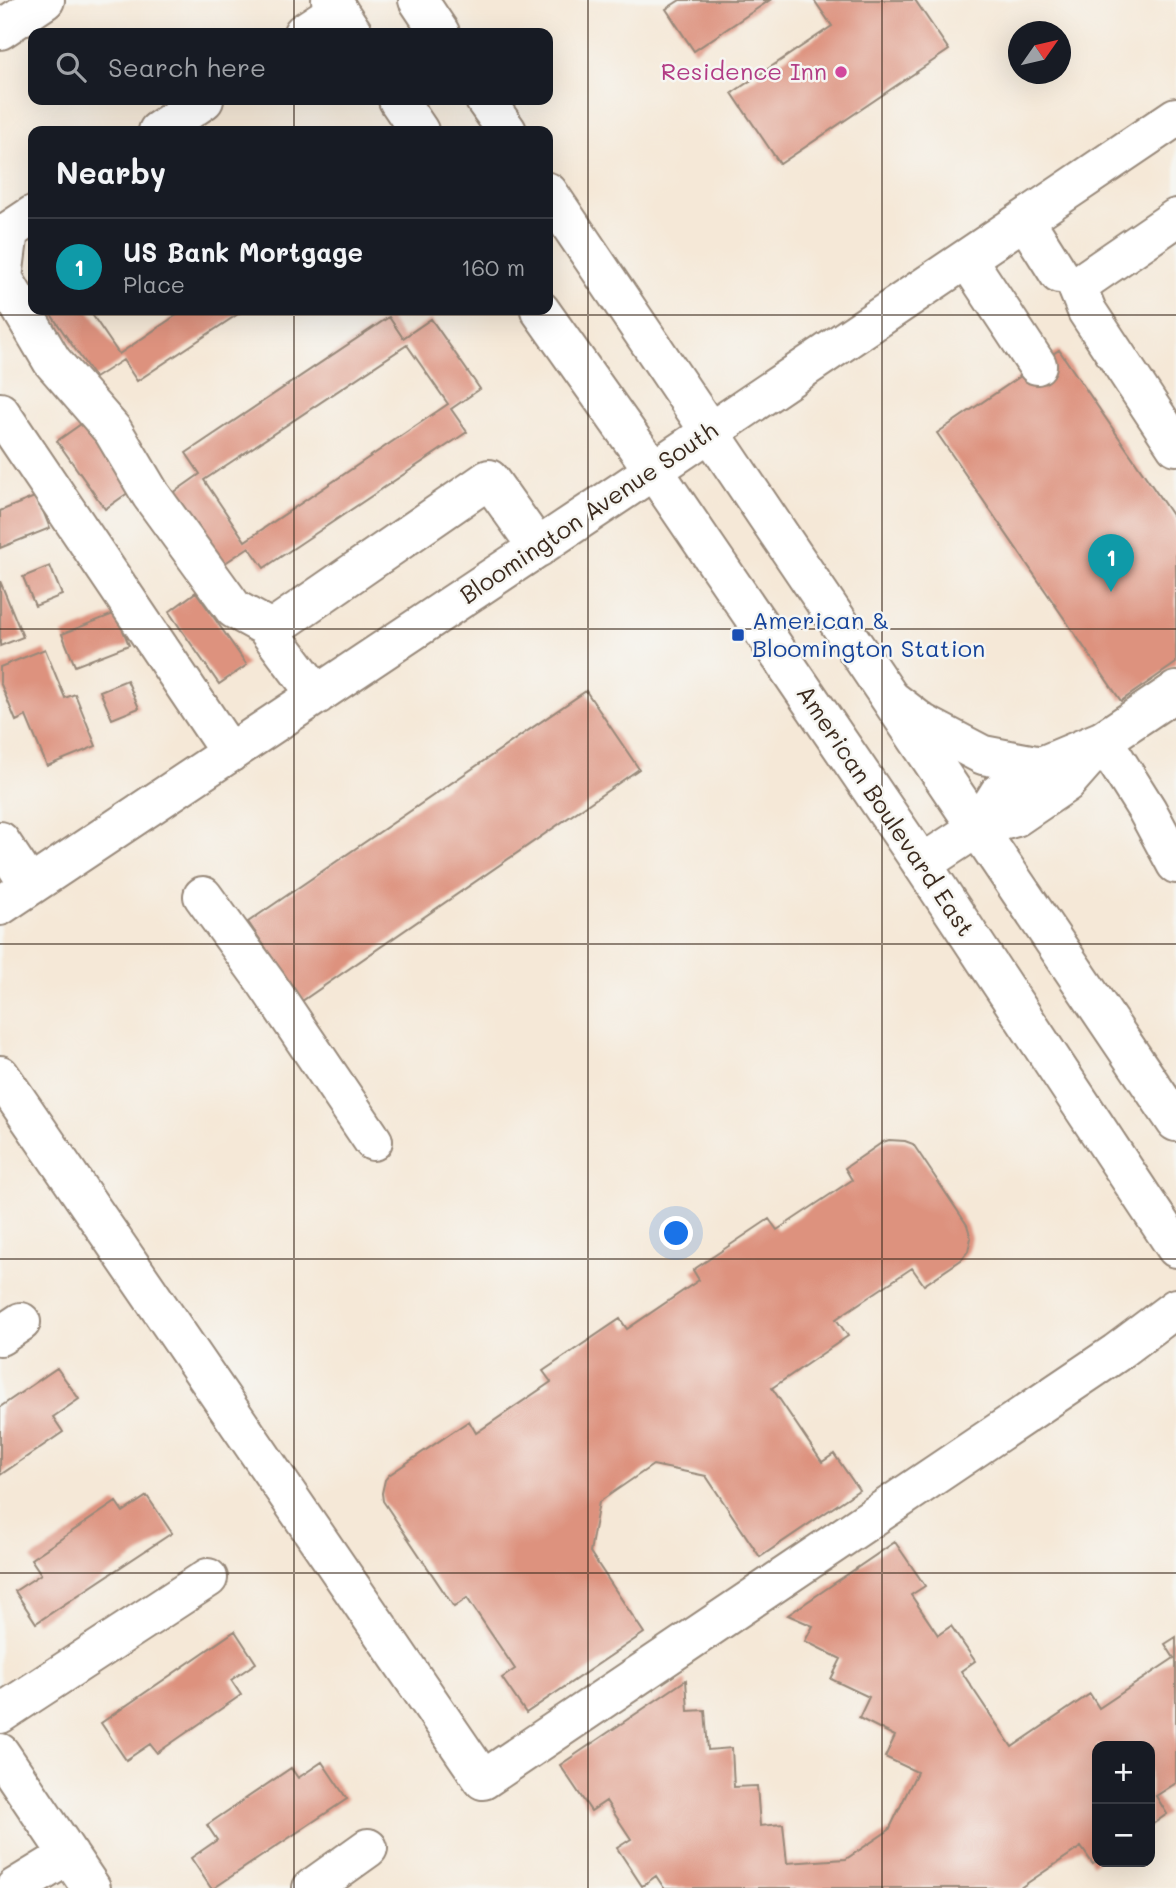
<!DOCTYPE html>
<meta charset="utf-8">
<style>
body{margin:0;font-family:Mali,sans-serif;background:#20242c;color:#f1f3f6}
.controls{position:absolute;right:21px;bottom:21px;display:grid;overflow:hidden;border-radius:14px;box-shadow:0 7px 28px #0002}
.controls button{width:63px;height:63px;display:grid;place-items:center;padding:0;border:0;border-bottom:2px solid #363941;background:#171b24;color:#f1f3f6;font:35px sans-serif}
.compass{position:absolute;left:1008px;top:21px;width:63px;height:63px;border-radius:50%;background:#171b24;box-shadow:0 7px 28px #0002;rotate:56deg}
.you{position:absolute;left:677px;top:1234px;width:24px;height:24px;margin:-18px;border:5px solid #fff;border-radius:50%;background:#1a73e8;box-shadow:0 0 0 10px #1a73e833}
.badge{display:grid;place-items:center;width:46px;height:46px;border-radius:50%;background:#d1495b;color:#fff;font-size:23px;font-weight:700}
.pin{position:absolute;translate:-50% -58px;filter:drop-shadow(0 2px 4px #0008)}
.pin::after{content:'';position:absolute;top:37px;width:24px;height:21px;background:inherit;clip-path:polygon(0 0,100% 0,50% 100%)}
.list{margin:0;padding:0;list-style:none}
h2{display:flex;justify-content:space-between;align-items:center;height:91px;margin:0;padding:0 28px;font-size:30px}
h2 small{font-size:23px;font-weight:400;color:#9ea1a6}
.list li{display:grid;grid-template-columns:46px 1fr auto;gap:21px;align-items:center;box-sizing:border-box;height:98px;padding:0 28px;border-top:2px solid #363941}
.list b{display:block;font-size:26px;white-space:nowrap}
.list p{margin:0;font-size:23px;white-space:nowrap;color:#9ea1a6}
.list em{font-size:23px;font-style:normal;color:#9ea1a6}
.icon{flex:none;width:38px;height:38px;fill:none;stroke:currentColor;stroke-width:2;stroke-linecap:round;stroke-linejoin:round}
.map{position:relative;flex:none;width:1176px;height:1888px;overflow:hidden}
.search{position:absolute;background:#171b24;box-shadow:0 7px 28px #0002;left:28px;top:28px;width:525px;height:77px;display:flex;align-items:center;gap:18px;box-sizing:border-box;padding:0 24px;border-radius:14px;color:#9ea1a6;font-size:26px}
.panel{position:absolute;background:#171b24;box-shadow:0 7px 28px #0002;left:28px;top:126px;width:525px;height:189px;border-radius:14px}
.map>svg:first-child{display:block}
.building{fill:#dd927e;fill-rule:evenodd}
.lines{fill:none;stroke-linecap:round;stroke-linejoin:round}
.minor-casing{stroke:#98897a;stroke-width:42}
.major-casing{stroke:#98897a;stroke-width:42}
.minor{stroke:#fff;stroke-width:38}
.major{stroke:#fff;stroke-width:38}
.grid{fill:none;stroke:#3b2a1e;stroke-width:2;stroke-opacity:0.55}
.hotel-dot{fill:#d1479c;stroke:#f6f6f2;stroke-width:2.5}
.transit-dot{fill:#1a4fb4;stroke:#f6f6f2;stroke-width:2.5}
.labels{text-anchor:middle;stroke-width:5;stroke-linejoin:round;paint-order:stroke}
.hotel-label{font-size:24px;fill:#b23c85;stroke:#f6f6f2;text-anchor:end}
.street-label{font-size:24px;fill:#3b2a1e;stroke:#f6f6f2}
.transit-label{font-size:24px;fill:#164399;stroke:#f6f6f2;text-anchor:start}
</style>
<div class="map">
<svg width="1176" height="1888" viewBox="0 0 1176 1888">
<rect width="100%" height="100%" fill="#f6f6f2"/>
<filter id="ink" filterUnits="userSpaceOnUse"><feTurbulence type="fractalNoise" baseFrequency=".0143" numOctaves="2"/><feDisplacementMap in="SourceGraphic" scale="14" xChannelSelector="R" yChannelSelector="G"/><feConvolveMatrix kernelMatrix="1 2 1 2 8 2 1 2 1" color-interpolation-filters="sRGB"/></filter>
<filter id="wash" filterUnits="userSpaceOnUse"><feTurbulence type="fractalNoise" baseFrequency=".00686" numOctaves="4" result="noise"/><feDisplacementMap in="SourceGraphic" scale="28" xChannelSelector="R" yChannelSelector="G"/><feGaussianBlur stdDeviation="1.57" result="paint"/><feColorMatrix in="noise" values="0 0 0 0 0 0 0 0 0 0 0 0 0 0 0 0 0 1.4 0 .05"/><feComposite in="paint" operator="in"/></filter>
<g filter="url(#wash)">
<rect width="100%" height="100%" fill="#f5e8d7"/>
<g id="blocks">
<!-- building -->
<path class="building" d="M680,0H770L694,51L666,9Z
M814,0H915L949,50L780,164L732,93L832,26Z
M48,310H89L119,354L184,310H244L137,381L123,360L95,378Z
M389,317L403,338L431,319L480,389L451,409L467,432L264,568L249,547L222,565L173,493L200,474L186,453ZM407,345L448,404L245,541L204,480Z
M1059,350L1176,521V663L1121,701L937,433Z
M84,422L132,490L105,509L57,441Z
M37,496L50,528L0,548V511Z
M50,566L62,595L35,606L23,577Z
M0,581L23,637L0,646Z
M196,592L247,665L219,684L169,612Z
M116,613L129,645L75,666L62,634Z
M45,649L65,698L75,694L96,746L47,766L26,716L16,721L0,682V667Z
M127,680L139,708L112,719L100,691Z
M586,691L639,769L302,1001L248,922Z
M889,1140L905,1141L913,1144L967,1225L971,1238L968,1251L961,1260L924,1285L912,1268L836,1319L848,1336L772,1388L822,1462L834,1454L859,1490L760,1557L706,1476L653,1465L599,1502L590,1552L644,1633L526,1713L502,1678L515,1669L467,1598L454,1607L383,1501L382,1493L385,1480L389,1475L469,1421L476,1433L551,1382L543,1371L620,1319L627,1329L699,1280L693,1270L769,1219L777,1230L852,1180L845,1168L883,1142Z
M57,1368L79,1399L53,1417L63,1432L0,1475V1407Z
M147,1496L172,1533L36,1623L15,1591L41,1574L31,1559L116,1502L123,1512Z
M895,1542L925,1586L911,1595L938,1635L951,1626L975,1661L961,1671L1012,1747L1090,1694L1099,1708L1174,1658L1165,1644L1176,1637V1783L1156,1796L1167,1814L1150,1826V1746H1097V1861L1093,1864L1081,1847L1020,1888H664L656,1876L642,1886L617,1848L631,1839L606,1801L591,1811L560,1765L686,1680L688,1711L705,1710L708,1750L732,1748L734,1787L757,1786L760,1826L783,1824L787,1863L846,1859L889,1830L917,1772L885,1757L895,1736L859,1718L869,1697L831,1679L841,1659L805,1641L813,1626L788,1615Z
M235,1631L256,1663L231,1680L241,1695L157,1753L150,1744L126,1760L101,1723Z
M322,1762L347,1799L214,1888H211L191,1858L217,1840L207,1825L291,1768L298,1778Z"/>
</g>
</g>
<g filter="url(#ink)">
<use href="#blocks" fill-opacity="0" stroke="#98897a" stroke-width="2"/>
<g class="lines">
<defs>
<path id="minor" d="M0,30L45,0
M303,33L338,10
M158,131L204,100
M33,215L9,231L3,278L52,361L113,431L151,495L234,609L265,626L317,695
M1176,218L1087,279L1078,289L1087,311L1176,446
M1025,220L1059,274
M967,259L1037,365
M0,412L230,753
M269,631L489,479L538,548
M892,700L922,723L983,755L1041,766L1103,740L1176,691
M1103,740L1147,810L1176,864
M977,828L999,793L1041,766
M0,841L30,886
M922,864L977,828L1016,817L1066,783L1095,750
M203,896L267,984L373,1141
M0,906L624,490L1176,117
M0,1075L483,1780L1116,1353L1176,1308
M0,1336L21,1322
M0,1714L208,1578
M0,1753L91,1888
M15,1888L69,1855
M312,1888L368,1848"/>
<path id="major" d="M331,0L353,33
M418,0L440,33
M398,100L419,131
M485,100L507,131
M548,192L1176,1122
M540,310L654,471L922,864L1176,1248"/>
</defs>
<!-- minor casing -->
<use href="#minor" class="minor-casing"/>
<!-- major casing -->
<use href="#major" class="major-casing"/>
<!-- minor -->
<use href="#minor" class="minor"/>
<!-- major -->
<use href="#major" class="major"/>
</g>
</g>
<!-- grid -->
<path class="grid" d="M294,0V33M588,0V1888M882,0V1888M294,100V131M294,310V1888M0,315H1176M0,629H1176M0,944H1176M0,1259H1176M0,1573H1176"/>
<!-- markers -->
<circle class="hotel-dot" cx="841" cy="72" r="7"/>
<rect class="transit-dot" x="731" y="628" width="14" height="14" rx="3.5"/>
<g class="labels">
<!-- hotel labels -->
<g class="hotel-label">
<text x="827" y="80">Residence Inn</text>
</g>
<!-- street labels -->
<g class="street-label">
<text transform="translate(589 513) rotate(-34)" y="8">Bloomington Avenue South</text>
<text transform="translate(885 811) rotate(56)" y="8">American Boulevard East</text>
</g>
<!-- transit labels -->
<g class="transit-label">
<text x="752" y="629">American &amp;<tspan x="752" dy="28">Bloomington Station</tspan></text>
</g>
</g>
</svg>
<div class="controls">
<button>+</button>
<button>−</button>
</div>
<svg class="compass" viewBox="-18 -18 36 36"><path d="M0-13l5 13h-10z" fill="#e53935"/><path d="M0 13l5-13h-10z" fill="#9ea1a6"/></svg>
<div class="you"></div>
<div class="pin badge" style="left:1111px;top:592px;background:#0f9aa8">1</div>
<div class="search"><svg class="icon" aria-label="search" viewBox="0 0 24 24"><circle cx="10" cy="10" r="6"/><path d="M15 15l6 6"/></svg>Search here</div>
<section class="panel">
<h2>Nearby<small></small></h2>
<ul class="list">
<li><span class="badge" style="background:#0f9aa8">1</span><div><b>US Bank Mortgage</b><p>Place</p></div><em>160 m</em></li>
</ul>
</section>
</div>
